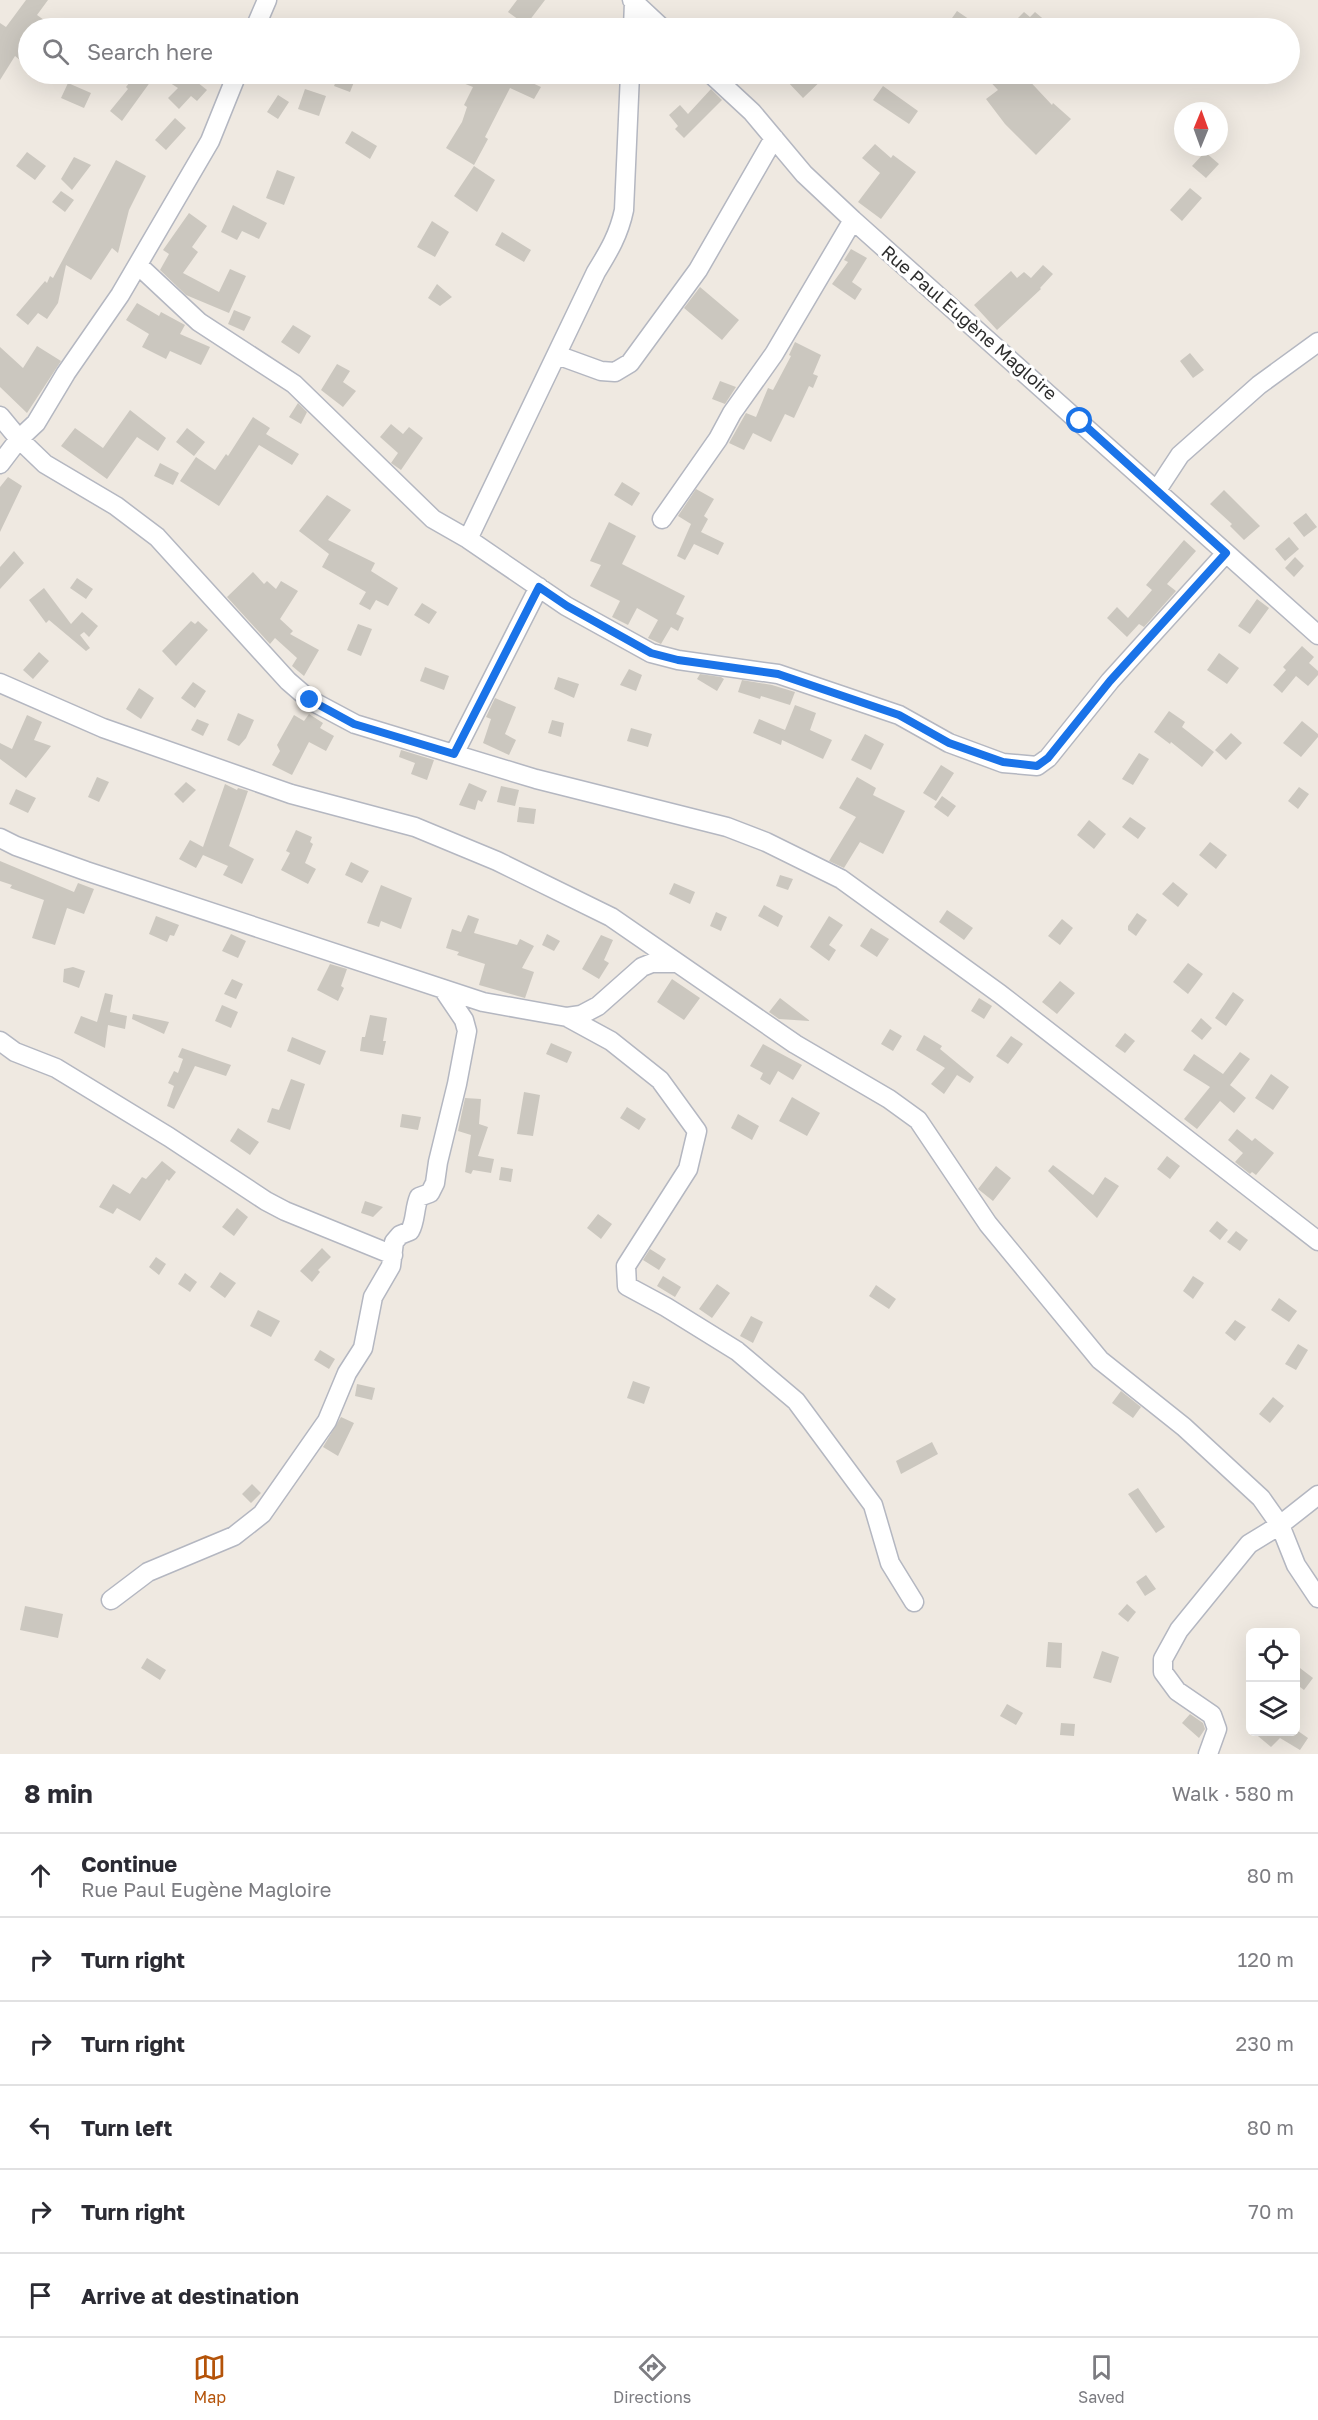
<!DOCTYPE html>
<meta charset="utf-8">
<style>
body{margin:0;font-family:"Golos Text",sans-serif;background:#f7f7f7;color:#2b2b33}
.controls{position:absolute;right:18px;bottom:18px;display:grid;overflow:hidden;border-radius:9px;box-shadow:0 6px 24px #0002}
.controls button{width:54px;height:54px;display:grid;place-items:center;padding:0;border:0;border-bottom:2px solid #e1e1e2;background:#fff;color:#2b2b33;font:30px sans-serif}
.compass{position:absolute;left:1174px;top:102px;width:54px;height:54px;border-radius:50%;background:#fff;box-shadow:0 6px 24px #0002;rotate:1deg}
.stop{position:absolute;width:18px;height:18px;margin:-14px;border:4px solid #1a73e8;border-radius:50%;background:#fff}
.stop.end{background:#1a73e8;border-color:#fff;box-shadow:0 2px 6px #0008}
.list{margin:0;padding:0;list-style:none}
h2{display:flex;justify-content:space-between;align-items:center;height:78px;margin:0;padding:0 24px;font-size:26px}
h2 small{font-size:20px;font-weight:400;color:#7c7c81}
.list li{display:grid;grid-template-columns:39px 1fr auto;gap:18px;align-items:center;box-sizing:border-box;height:84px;padding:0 24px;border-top:2px solid #e1e1e2}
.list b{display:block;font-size:22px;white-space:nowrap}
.list p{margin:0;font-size:20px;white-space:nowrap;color:#7c7c81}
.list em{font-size:20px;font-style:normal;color:#7c7c81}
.icon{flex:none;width:33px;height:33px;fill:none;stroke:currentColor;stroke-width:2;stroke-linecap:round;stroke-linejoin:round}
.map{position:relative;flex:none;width:1318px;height:1754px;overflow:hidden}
.search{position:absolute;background:#fff;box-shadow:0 6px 24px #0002;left:18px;right:18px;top:18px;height:66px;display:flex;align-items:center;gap:15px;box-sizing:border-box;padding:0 21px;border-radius:33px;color:#7c7c81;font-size:22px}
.sheet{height:582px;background:#fff}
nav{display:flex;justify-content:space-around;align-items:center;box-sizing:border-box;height:84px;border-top:2px solid #e1e1e2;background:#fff;font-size:16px;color:#7c7c81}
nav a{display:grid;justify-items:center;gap:3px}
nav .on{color:#b45309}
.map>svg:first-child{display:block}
.building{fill:#cbc7bf}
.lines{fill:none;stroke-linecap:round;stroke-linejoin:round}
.minor-casing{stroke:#b4b7c1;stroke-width:21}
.minor{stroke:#fff;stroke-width:18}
.route{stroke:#1a73e8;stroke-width:8}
.labels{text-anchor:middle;stroke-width:6;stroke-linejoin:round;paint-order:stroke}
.street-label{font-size:18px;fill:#2e2e2e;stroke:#fff}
</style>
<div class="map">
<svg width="1318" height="1754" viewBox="0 0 1318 1754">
<rect width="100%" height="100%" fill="#efe9e1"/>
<!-- building -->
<path class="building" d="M26,0H48L37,15L44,20L38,28H28V41L26,39L20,60L15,56L0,80V23L6,27Z
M517,0H545L526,25L508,12Z
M957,11L982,28H945Z
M1024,12L1030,17L1035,12L1054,28H1019L1014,22Z
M136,74H187L207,90L197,101L191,96L179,109L168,98L178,88L156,74L122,121L110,111L128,89L126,87Z
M339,74H348L356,77L350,92L334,86Z
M440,74H513L541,87L534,99L510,88L485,137L488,139L474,165L446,148L462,122L467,107L464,105L473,87Z
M792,74H828L803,98L786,80Z
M983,74H1023L1052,105L1053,103L1071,119L1036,155L1005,124L986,99L998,90Z
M68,83L91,93L84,108L61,98Z
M883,86L918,111L909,124L873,100Z
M305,89L326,96L319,116L298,109Z
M711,89L722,100L684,138L675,129L678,126L669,115L680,105L688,114Z
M278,95L289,102L278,119L267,112Z
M175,118L186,128L166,150L155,140Z
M352,131L377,146L370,159L345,143Z
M875,144L891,158L893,155L916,172L881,219L858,202L880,173L862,158Z
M27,152L46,166L35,180L16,166Z
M1205,152L1219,164L1206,178L1192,166Z
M74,157L91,165L72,190L61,179Z
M116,160L146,176L129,210L118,253L112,248L91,280L66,265L58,303L47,319L38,313L28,325L16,315L45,281L47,283L50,276L53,278Z
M474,166L495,180L477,212L454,196Z
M277,170L295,177L284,205L266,198Z
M1190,188L1202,198L1182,221L1170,210Z
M61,191L74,200L65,212L52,202Z
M233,205L267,223L259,239L242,231L237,240L221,232Z
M189,213L207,226L192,247L198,252L183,273L219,292L230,269L246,276L229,313L186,295L160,270L169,254L163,250Z
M432,221L449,232L435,257L417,247Z
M502,232L531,250L524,262L495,245Z
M851,249L867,258L852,282L862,289L855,300L832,284L848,262L844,260Z
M1043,265L1053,274L1040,288L1041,289L997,330L974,305L1011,271L1017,278L1024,272L1031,278Z
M437,284L452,297L440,306L428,298Z
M700,287L739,320L722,340L684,308Z
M137,303L159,316L161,312L185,325L180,334L210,347L201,365L170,351L166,359L142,347L149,334L126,320Z
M234,310L251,317L244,331L228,324Z
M293,325L311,336L299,354L281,342Z
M795,342L821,355L813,374L818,376L813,388L809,386L794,418L785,414L771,442L753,433L744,450L729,443L746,413L756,417L768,388L773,390L791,356L789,355Z
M37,346L61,361L27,413L0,387V347L23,368Z
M1190,353L1204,370L1193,378L1180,361Z
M337,364L350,371L343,382L356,391L343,407L321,390Z
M720,381L736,387L725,404L712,399Z
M298,403L307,412L301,424L289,417Z
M130,410L166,438L158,451L137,437L107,479L61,446L75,428L103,448Z
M253,417L270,428L266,434L299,454L292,465L259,445L219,506L180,481L196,457L215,470L226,454L228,456Z
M391,424L403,434L409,427L423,438L401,470L391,463L398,453L380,437Z
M187,428L205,442L194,456L176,442Z
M160,463L179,473L173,485L154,476Z
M8,477L22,486L0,532V487Z
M622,482L640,493L632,506L614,495Z
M696,489L714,499L704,516L708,519L701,532L724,543L718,555L694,544L685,560L677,556L691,524L678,516Z
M1224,490L1260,526L1244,540L1230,526L1232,524L1210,504Z
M327,495L351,510L328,540L375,563L371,571L398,588L388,606L376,600L370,610L359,604L366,592L322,567L329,554L299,531Z
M1306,513L1317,527L1304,537L1293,523Z
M609,522L636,536L622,564L685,596L676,614L684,618L678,631L671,627L661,644L648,638L658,620L637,608L628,625L612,617L620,601L590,586L601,565L590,561Z
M1289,537L1299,549L1285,561L1275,549Z
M1184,540L1196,551L1167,584L1176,591L1144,627L1139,624L1127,637L1107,618L1117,607L1128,618L1152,590L1146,585Z
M14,551L24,563L0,589V567Z
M1295,557L1304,566L1294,577L1285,568Z
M253,572L264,584L267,581L276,589L281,581L298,591L280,619L293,631L290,634L319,650L304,676L292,666L297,658L275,638L270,644L227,597Z
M77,578L93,589L86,599L70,588Z
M44,588L71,624L82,612L98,626L89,637L84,632L80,635L90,648L86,651L49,620L46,623L29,600Z
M1257,599L1269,608L1250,634L1238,626Z
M422,603L437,612L429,624L414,615Z
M191,621L195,624L198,621L208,630L176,666L162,651Z
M358,624L372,629L361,656L347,650Z
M1302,646L1314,657L1309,663L1318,671V675L1308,686L1296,676L1282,693L1273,685L1286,670L1283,667Z
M39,652L49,661L33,679L23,670Z
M1219,653L1239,668L1227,684L1207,670Z
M425,667L449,676L444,690L420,681Z
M629,669L642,675L636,691L620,685Z
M700,674L721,677L724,679L717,691L697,679Z
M558,677L579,684L574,698L554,689Z
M742,680L772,685L795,692L790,705L761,696L760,699L738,692Z
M193,682L206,691L195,708L181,698Z
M139,688L154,698L141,719L126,709Z
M495,698L516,707L505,734L516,740L509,755L483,743L491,719L486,717Z
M795,705L816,713L810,730L832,740L823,759L782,740L781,745L753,733L759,719L785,730Z
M1169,711L1185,722L1182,727L1214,752L1202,767L1171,742L1170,744L1154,732Z
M238,713L254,720L246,738L239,746L227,740Z
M309,714L323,723L320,728L334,736L326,751L309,742L292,775L272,765L280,751L277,745L294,715L304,721Z
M27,715L42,722L34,740L51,746L26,778L0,759V743L12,749Z
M197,719L209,724L203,736L191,730Z
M552,720L564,723L561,737L548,733Z
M1302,721L1318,734V737L1301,757L1283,743Z
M631,728L652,734L648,747L627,741Z
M1231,733L1242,743L1226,760L1215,750Z
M865,734L884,744L871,770L851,760Z
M401,750L434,760L427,780L411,774L415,763L399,757Z
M1139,753L1149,759L1133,785L1122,779Z
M941,765L954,773L936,801L923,793Z
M97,777L109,782L99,802L88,797Z
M857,777L876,788L873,795L905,811L883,854L860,842L844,868L829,861L856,817L839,808Z
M186,782L196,790L183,803L174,794Z
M469,783L487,791L482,802L478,800L475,810L459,805Z
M225,784L237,790L238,788L248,791L229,846L254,859L242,884L223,875L228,866L203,855L196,868L179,859L190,840L203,847Z
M501,786L519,790L515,806L497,802Z
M1299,787L1309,794L1298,809L1288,801Z
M16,789L36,798L28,813L9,804Z
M942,796L956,806L948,817L934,807Z
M519,807L536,809L534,824L517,822Z
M1130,817L1146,828L1138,839L1122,827Z
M1089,820L1106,834L1094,849L1077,835Z
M296,830L312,837L310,842L313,844L305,863L316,869L308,884L281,870L290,853L286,851Z
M1210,842L1227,855L1216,869L1199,855Z
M0,861L74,892L78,883L94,889L84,914L67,908L55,945L32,938L44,900L10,888L12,885L0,881Z
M351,862L369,871L362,883L345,875Z
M780,875L793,879L788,890L776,886Z
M1173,882L1188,894L1178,907L1162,894Z
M674,883L695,892L690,904L669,894Z
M381,885L412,898L401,929L381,921L379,927L367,923Z
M764,905L783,916L778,927L758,916Z
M947,910L973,928L964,940L939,922Z
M716,912L727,917L721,931L710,926Z
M1137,913L1147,920L1136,936L1128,930V926Z
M468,915L479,919L474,933L517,945L520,939L534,946L522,968L534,972L525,998L479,985L485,964L457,955L459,952L446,948L452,929L461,932Z
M156,916L179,925L174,936L170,935L167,942L149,934Z
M829,916L843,925L829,945L836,950L829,961L810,947Z
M1062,919L1073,928L1060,945L1048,936Z
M871,928L889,939L877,957L860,946Z
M231,934L246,941L238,958L222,951Z
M547,934L560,941L554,951L542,945Z
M601,935L613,940L604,960L609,963L599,979L582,969Z
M1188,963L1203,974L1188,994L1173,982Z
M330,964L347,969L341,986L344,988L338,1001L317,990Z
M73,967L85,971L79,988L63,982L64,969Z
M232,979L243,984L236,999L224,994Z
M672,979L700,998L684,1020L657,1002Z
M1060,981L1075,993L1057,1014L1042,1002Z
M1233,992L1244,1000L1226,1026L1215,1018Z
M105,993L113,995L110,1012L127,1016L125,1029L108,1025L105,1048L74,1033L81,1016L97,1022Z
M780,998L810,1021L779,1019L769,1012Z
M979,998L992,1006L984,1019L971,1011Z
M222,1005L238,1012L231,1028L215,1021Z
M133,1014L169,1022L164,1034L132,1019Z
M370,1015L387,1018L383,1041H386L383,1055L360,1051L362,1037H365Z
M1201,1018L1212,1028L1202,1040L1191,1031Z
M890,1029L902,1036L893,1051L881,1044Z
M1125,1033L1135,1041L1125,1053L1115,1046Z
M924,1035L942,1046L940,1049L974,1077L970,1083L957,1075L944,1094L931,1084L945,1068L916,1050Z
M1011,1036L1023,1044L1008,1064L996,1056Z
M292,1037L326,1051L320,1065L287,1051Z
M551,1043L572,1052L567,1063L546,1054Z
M763,1044L802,1065L793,1080L778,1071L770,1085L760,1079L763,1073L750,1066Z
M182,1048L231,1065L226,1076L195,1066L174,1109L167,1106L174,1086L168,1083L174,1071L178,1073L183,1059L178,1057Z
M1240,1052L1250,1059L1230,1085L1246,1098L1234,1113L1220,1101L1197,1129L1184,1119L1210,1087L1183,1070L1194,1054L1223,1074Z
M1271,1074L1289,1087L1273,1110L1255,1098Z
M291,1079L305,1084L290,1130L267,1122L272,1108L279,1110Z
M524,1092L540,1095L533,1136L517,1134Z
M792,1097L820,1113L807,1136L779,1121Z
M465,1098L481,1099L479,1124L488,1127L478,1156L494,1159L491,1173L473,1170L471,1174L465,1172L471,1135L458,1131Z
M627,1107L646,1119L639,1130L620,1118Z
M402,1114L421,1117L418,1130L400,1127Z
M738,1114L759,1126L752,1140L731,1128Z
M238,1128L259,1142L250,1155L230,1141Z
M1237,1129L1252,1141L1255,1138L1274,1153L1256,1175L1252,1172L1250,1174L1235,1162L1243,1153L1228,1140Z
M1167,1156L1180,1166L1170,1179L1157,1169Z
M162,1161L176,1172L169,1181L167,1179L140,1221L117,1208L113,1214L99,1207L113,1184L130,1194L142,1177L146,1179Z
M1053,1165L1093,1195L1105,1177L1119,1186L1097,1218L1048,1171Z
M996,1166L1011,1178L993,1201L978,1189Z
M501,1167L513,1169L511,1182L499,1180Z
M365,1201L383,1207L373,1217L361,1213Z
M237,1208L248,1217L234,1236L222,1227Z
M598,1214L612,1224L601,1239L587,1228Z
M1217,1221L1228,1230L1220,1240L1209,1231Z
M1236,1231L1248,1240L1240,1251L1227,1242Z
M322,1248L331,1257L318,1270L320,1272L312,1282L300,1271Z
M650,1249L666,1259L659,1270L643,1260Z
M156,1257L166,1264L159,1275L149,1267Z
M220,1272L236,1283L225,1298L210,1287Z
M185,1273L197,1282L190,1292L178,1284Z
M663,1276L681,1287L675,1297L657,1286Z
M1193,1276L1204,1283L1193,1299L1183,1291Z
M717,1284L730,1293L712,1318L699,1309Z
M876,1285L896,1299L889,1309L869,1296Z
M1279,1298L1297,1311L1289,1322L1271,1310Z
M258,1310L280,1321L271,1337L250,1326Z
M751,1316L763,1322L753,1343L740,1336Z
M1235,1320L1246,1327L1235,1341L1225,1333Z
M1298,1344L1308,1350L1296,1370L1285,1364Z
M320,1350L335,1359L329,1369L314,1360Z
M633,1381L650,1387L644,1404L627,1398Z
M357,1384L375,1388L372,1400L355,1396Z
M1121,1391L1141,1407L1133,1418L1112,1403Z
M1273,1397L1284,1406L1270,1423L1259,1414Z
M341,1417L354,1423L338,1456L323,1447Z
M932,1442L938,1454L901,1474L896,1461Z
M252,1484L261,1493L251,1503L242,1494Z
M1138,1488L1165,1527L1156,1533L1128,1494Z
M1146,1575L1156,1589L1145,1596L1136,1582Z
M1127,1604L1136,1612L1128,1622L1118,1614Z
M25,1606L63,1614L58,1638L20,1630Z
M1048,1642L1062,1643L1061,1668L1046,1667Z
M1102,1651L1119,1657L1111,1683L1093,1678Z
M147,1658L166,1670L160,1680L141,1668Z
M1296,1665L1313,1678L1304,1690L1296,1684Z
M1007,1704L1023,1713L1016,1725L1000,1716Z
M1190,1714L1203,1723L1205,1729L1199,1738L1182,1723Z
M1061,1723L1075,1724L1074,1736L1060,1735Z
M1252,1731H1298L1308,1738L1300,1750L1280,1738L1271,1747Z"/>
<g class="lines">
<defs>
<path id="minor" d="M632,0L662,28
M255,28L267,0
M633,28L634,2
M711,74L752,112L804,174L853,220L1318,635
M138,265L199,322L294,384L433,519L468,539L566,606L651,653L678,660L778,674L899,715L949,743L1003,763L1037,766L1048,758L1110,681L1226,553
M557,355L601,371L615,372L630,363L698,270L774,138
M0,416L19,439L45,464L116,506L157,537L288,681L310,700L355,724L536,779L727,827L766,842L841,879L1000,994L1318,1241
M0,464L19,439L36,423L66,373L120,295L210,141L237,74
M1157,490L1180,455L1259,385L1318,342
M662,519L718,439L732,413L774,354L853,220
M468,539L596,272C609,251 619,234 624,210L630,74
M0,683L103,728L291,794L415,827L497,861L611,917L795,1044L889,1099L918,1120L988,1224L1100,1360L1184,1427L1261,1498L1280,1525L1296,1565L1318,1598
M454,754L539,587
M0,838L16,846L86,871L483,1002L567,1017L581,1015L598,1006L642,967L652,963H676
M567,1017L611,1041L660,1080L697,1131L688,1169L626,1266L627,1286L666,1307L737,1351L796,1401L873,1505L890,1563L914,1602
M0,1041L15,1052L56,1068L169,1137L266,1201L285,1211L393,1255
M111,1600L148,1572L234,1536L262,1514L327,1421L347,1373L363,1348L373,1297L391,1266L394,1242L400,1235L410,1231C416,1220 414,1209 419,1197L430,1193L435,1183L438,1162L457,1084L467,1031L464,1020L443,989
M1208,1754L1217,1729L1212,1715L1177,1691L1163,1672V1659L1179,1630L1249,1544L1280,1525L1318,1495"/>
</defs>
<!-- minor casing -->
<use href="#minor" class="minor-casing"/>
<!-- minor -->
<use href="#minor" class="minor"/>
</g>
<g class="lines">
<!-- route -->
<path class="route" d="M310,700L354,724L454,754L539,587L567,606L651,653L678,660L778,674L899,715L949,743L1003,762L1037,766L1048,758L1110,681L1226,553L1080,421"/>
</g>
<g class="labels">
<!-- street labels -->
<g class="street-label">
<text transform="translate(969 323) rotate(41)" y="6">Rue Paul Eugène Magloire</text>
</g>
</g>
</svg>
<div class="controls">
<button><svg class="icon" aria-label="locate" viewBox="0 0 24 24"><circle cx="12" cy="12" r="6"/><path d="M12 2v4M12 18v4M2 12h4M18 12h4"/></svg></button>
<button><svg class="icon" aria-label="layers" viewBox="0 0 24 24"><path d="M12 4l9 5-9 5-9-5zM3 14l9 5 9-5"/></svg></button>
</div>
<svg class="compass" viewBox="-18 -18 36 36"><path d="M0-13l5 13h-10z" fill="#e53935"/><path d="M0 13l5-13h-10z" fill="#7c7c81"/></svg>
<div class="stop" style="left:1080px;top:421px"></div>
<div class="stop end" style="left:310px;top:700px"></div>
<div class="search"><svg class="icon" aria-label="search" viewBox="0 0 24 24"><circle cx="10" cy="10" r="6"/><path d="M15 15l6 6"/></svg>Search here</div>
</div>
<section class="sheet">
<h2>8 min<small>Walk · 580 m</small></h2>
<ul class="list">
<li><svg class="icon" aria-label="ahead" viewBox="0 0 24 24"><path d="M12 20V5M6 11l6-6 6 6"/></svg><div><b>Continue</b><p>Rue Paul Eugène Magloire</p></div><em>80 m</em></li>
<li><svg class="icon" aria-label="right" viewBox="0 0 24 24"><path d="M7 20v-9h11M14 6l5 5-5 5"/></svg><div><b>Turn right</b></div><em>120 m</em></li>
<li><svg class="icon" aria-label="right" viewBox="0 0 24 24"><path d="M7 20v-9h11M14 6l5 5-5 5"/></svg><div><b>Turn right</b></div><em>230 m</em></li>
<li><svg class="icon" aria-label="left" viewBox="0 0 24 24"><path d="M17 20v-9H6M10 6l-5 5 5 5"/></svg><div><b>Turn left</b></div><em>80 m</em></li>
<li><svg class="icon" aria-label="right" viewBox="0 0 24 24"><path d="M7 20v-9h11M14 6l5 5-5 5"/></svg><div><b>Turn right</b></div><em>70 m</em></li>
<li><svg class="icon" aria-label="arrive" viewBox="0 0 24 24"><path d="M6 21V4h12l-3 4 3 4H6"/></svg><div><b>Arrive at destination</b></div></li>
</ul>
</section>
<nav>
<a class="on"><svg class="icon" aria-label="map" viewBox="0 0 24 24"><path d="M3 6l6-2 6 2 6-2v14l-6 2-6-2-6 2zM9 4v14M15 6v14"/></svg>Map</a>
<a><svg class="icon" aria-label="directions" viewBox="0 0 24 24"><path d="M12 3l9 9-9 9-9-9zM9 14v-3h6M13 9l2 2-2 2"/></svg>Directions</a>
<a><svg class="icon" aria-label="saved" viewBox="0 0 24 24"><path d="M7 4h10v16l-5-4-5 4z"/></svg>Saved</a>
</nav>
